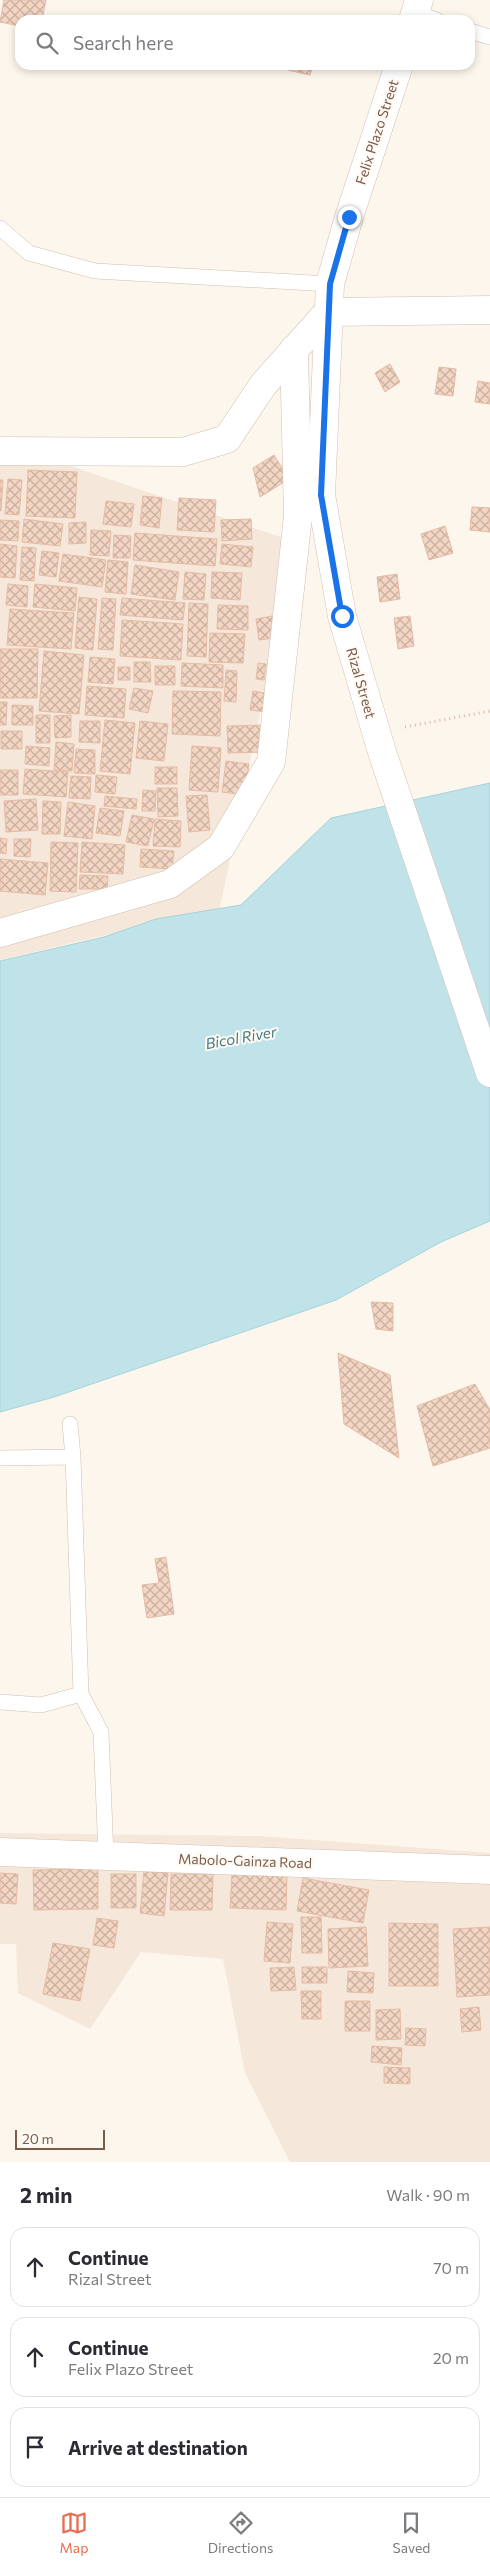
<!DOCTYPE html>
<meta charset="utf-8">
<style>
body{margin:0;font-family:Commissioner,sans-serif;background:#f7f7f7;color:#2b2b33}
.scale{position:absolute;left:15px;bottom:12px;width:90px;box-sizing:border-box;padding-left:5px;border:2px solid #7a5c4d;border-top:0;font-size:14px;line-height:18px;white-space:nowrap;color:#7a5c4d;-webkit-text-stroke:4px #fffaf3;paint-order:stroke}
.stop{position:absolute;width:15px;height:15px;margin:-11px;border:4px solid #1a73e8;border-radius:50%;background:#fff}
.stop.end{background:#1a73e8;border-color:#fff;box-shadow:0 1px 5px #0008}
.list{margin:0;padding:0;list-style:none}
h2{display:flex;justify-content:space-between;align-items:center;height:65px;margin:0;padding:0 20px;font-size:21px}
h2 small{font-size:16px;font-weight:400;color:#7c7c81}
.list li{display:grid;grid-template-columns:32px 1fr auto;gap:15px;align-items:center;box-sizing:border-box;height:80px;margin:0 10px 10px;padding:0 10px;border:1px solid #e1e1e2;border-radius:15px}
.list b{display:block;font-size:19px;white-space:nowrap}
.list p{margin:0;font-size:16px;white-space:nowrap;color:#7c7c81}
.list em{font-size:16px;font-style:normal;color:#7c7c81}
.icon{flex:none;width:28px;height:28px;fill:none;stroke:currentColor;stroke-width:2;stroke-linecap:round;stroke-linejoin:round}
.map{position:relative;flex:none;width:490px;height:2162px;overflow:hidden}
.search{position:absolute;background:#fff;box-shadow:0 2px 8px #0003;left:15px;right:15px;top:15px;height:55px;display:flex;align-items:center;gap:12px;box-sizing:border-box;padding:0 18px;border-radius:15px;color:#7c7c81;font-size:19px}
.sheet{height:335px;background:#fff}
nav{display:flex;justify-content:space-around;align-items:center;box-sizing:border-box;height:70px;border-top:1px solid #e1e1e2;background:#fff;font-size:14px;color:#7c7c81}
nav a{display:grid;justify-items:center;gap:2px}
nav .on{color:#e76f51}
.map>svg:first-child{display:block}
.residential{fill:#f5e8da}
.water{fill:#bfe3e8;stroke:#a5d3da}
.building{fill:url(#building-cross-hatch);stroke:#e6bba3}
.lines{fill:none;stroke-linecap:round;stroke-linejoin:round}
.service-casing{stroke:#d1beb0;stroke-width:16}
.minor-casing{stroke:#d1beb0;stroke-width:29}
.tertiary-casing{stroke:#d1beb0;stroke-width:29}
.secondary-casing{stroke:#d6c0b0;stroke-width:29}
.path{stroke:#d9b8a5;stroke-width:3;stroke-dasharray:1 4;stroke-linecap:butt}
.service{stroke:#fff;stroke-width:15}
.minor{stroke:#fff;stroke-width:28}
.tertiary{stroke:#fff;stroke-width:28}
.secondary{stroke:#fff;stroke-width:28}
.route{stroke:#1a73e8;stroke-width:6}
.labels{text-anchor:middle;stroke-width:4;stroke-linejoin:round;paint-order:stroke}
.street-label{font-size:14px;fill:#7a5c4d;stroke:#fffaf3}
.water-label{font-size:15px;font-style:italic;fill:#437c86;stroke:#fffaf3}
</style>
<div class="map">
<svg width="490" height="2162" viewBox="0 0 490 2162">
<defs>
<pattern id="building-cross-hatch" width="8" height="8" patternUnits="userSpaceOnUse" patternTransform="scale(1.25)"><rect width="8" height="8" fill="#f3d5c3"/><path d="M0 0l8 8M0 8l8-8" fill="none" stroke="#cab0a1"/></pattern>
</defs>
<rect width="100%" height="100%" fill="#fdf6ec"/>
<!-- residential -->
<path class="residential" d="M0,442L295,542L220,908L0,960Z
M0,1833L259,1836L490,1853V2162H290L245,2073L223,1959L141,1952L90,2029L18,1993L16,1944H0Z"/>
<!-- water -->
<path class="water" d="M490,783V1221L441,1242L336,1300L54,1397L0,1412V961L104,937L156,919L241,905L331,818Z"/>
<!-- building -->
<path class="building" d="M4,0H46L42,20H20V26L0,22Z
M289,65H313L310,75L288,70Z
M390,364L400,382L385,392L375,373Z
M439,367L456,369L453,396L435,394Z
M478,381L490,383V404L475,402Z
M274,455L289,479L260,497L253,468Z
M28,470L77,472L75,518L26,516Z
M8,479L22,480L19,515L5,514Z
M0,480H3L1,511H0Z
M143,496L162,498L159,528L140,525Z
M179,498L216,500L214,532L177,530Z
M106,501L134,504L131,527L103,524Z
M472,507L490,508V532L470,530Z
M24,519L63,524L60,546L22,542Z
M251,519L252,539L222,541L221,520Z
M0,520L19,521L18,541L0,540Z
M86,522V543L69,544V523Z
M445,526L453,553L429,560L421,534Z
M91,530L111,531L109,556L90,555Z
M135,533L217,539L215,566L133,560Z
M114,535L131,536L130,558H113Z
M0,544L17,546L15,578L0,577Z
M222,544L253,547L251,567L220,564Z
M22,547L36,548L34,581L20,580Z
M42,551L59,553L56,577L39,575Z
M63,554L106,560L102,587L59,581Z
M108,560L128,562L126,594L105,592Z
M135,565L179,572L175,600L131,594Z
M185,572L206,574L204,600L183,599Z
M212,572L242,573L240,600L211,598Z
M397,574L400,599L380,602L377,577Z
M8,584L28,586L27,607L6,605Z
M35,584L77,588L75,611L33,607Z
M79,597L97,599L93,650L75,648Z
M102,598L116,599L113,650L98,649Z
M122,598L185,603L183,620L120,615Z
M189,603L208,604L206,657L187,656Z
M218,605L248,606V630L217,629Z
M10,609L74,613L71,649L7,645Z
M272,616L275,638L259,640L256,619Z
M410,616L414,646L398,649L394,618Z
M122,620L183,624L181,660L120,656Z
M210,633L245,634L243,663L209,662Z
M0,649H38L37,698H0Z
M44,651L84,655L79,714L39,711Z
M90,657L115,659L113,684L88,682Z
M134,662H150L151,682H134Z
M182,663L223,665V688L181,686Z
M258,663L266,664L264,680L256,679Z
M155,666H175V685H155Z
M118,667H130V680H118Z
M226,670L237,671L236,702L224,701Z
M87,686L126,689L124,718L85,715Z
M134,688L153,691L148,713L129,709Z
M173,691L221,692L220,736L172,734Z
M253,691L270,694L267,712L250,710Z
M0,702H7L6,725H0Z
M12,705L33,706V725H12Z
M36,715H50V743H36Z
M71,715V737L55,738L54,716Z
M105,720L135,723L130,774L100,771Z
M80,721H100V743L79,742Z
M140,721L168,724L164,761L136,758Z
M265,725L266,752L228,753L227,726Z
M1,731H22V749H1Z
M56,742L74,744L72,771L54,770Z
M26,746L50,748L49,766L25,764Z
M192,746L221,748L218,792L189,790Z
M76,749L95,750V774L74,773Z
M226,761L249,764L245,795L222,792Z
M155,767H177V784H155Z
M25,769L68,772L66,797L23,794Z
M0,770H18V795H0Z
M96,775L117,777L115,794L95,792Z
M71,776L91,777L90,799L69,798Z
M157,788H177L178,816L158,817Z
M143,790L156,791L155,811H142Z
M207,795L210,830L189,832L186,796Z
M105,796L137,799L136,809L104,806Z
M36,799L38,830L6,832L4,801Z
M43,801L61,802L60,834H42Z
M68,802L95,806L92,839L64,836Z
M100,808L124,811L120,836L96,833Z
M132,815L154,819L148,846L126,842Z
M155,819L181,821L180,847L153,846Z
M0,838L7,839L6,854L0,853Z
M14,839H31L30,857L14,856Z
M51,842L78,843L76,892L50,891Z
M82,842L125,845L123,874L80,872Z
M141,849L174,851L172,869L140,867Z
M0,859L48,863L45,895L0,891Z
M80,875L108,876L107,889H79Z
M371,1302L393,1303V1331L376,1329Z
M338,1353L390,1375L399,1458L344,1424Z
M475,1384L490,1410V1448L433,1466L417,1406Z
M166,1557L174,1614L147,1618L142,1585L159,1583L155,1559Z
M98,1869V1909L34,1910L33,1870Z
M144,1871L168,1873L164,1916L140,1913Z
M232,1872L287,1874L286,1910L230,1908Z
M0,1873L18,1874L16,1904L0,1903Z
M111,1874H136V1908H111Z
M171,1874H213L212,1910H170Z
M303,1878L369,1890L363,1923L297,1911Z
M301,1917H321L322,1953H302Z
M97,1918L118,1921L114,1948L93,1945Z
M267,1922L293,1924L290,1963L264,1961Z
M389,1923L438,1924V1986H389Z
M366,1927L368,1966L329,1968L328,1929Z
M490,1927V1995L457,1997L453,1929Z
M53,1943L90,1949L80,2001L43,1994Z
M294,1967L296,1990L271,1991L270,1968Z
M302,1967H327V1983H302Z
M348,1971L374,1973L373,1993L347,1992Z
M301,1991H321V2019H302Z
M345,2001H370V2031H345Z
M479,2007L481,2030L462,2032L460,2009Z
M400,2009L401,2039L376,2040V2010Z
M406,2028L426,2029L425,2046L405,2045Z
M372,2046L402,2048L401,2065L371,2062Z
M384,2067L410,2068V2084L384,2083Z"/>
<g class="lines">
<defs>
<path id="service" d="M416,13L437,20
M470,31L490,37
M0,228L29,253L95,271L330,284
M70,1424L73,1457L81,1694L101,1732L106,1856
M0,1458L73,1457
M0,1702L41,1705L81,1694"/>
<path id="minor" d="M0,451L183,452L227,439L263,385L328,312
M0,933L170,884L221,847L271,762L298,516L294,349"/>
<path id="tertiary" d="M328,312L490,310"/>
<path id="secondary" d="M413,20L419,0
M399,65L349,217L330,284L321,495L342,616L382,752L490,1073
M0,1852L490,1870"/>
</defs>
<!-- service casing -->
<use href="#service" class="service-casing"/>
<!-- minor casing -->
<use href="#minor" class="minor-casing"/>
<!-- tertiary casing -->
<use href="#tertiary" class="tertiary-casing"/>
<!-- secondary casing -->
<use href="#secondary" class="secondary-casing"/>
<!-- path -->
<path class="path" d="M405,727L490,711"/>
<!-- service -->
<use href="#service" class="service"/>
<!-- minor -->
<use href="#minor" class="minor"/>
<!-- tertiary -->
<use href="#tertiary" class="tertiary"/>
<!-- secondary -->
<use href="#secondary" class="secondary"/>
</g>
<g class="lines">
<!-- route -->
<path class="route" d="M342,616L321,495L330,284L349,217"/>
</g>
<g class="labels">
<!-- street labels -->
<g class="street-label">
<text transform="translate(377 132) rotate(-72)" y="5">Felix Plazo Street</text>
<text transform="translate(361 683) rotate(74)" y="5">Rizal Street</text>
<text transform="translate(245 1861) rotate(2)" y="5">Mabolo-Gainza Road</text>
</g>
<!-- water labels -->
<g class="water-label">
<text transform="translate(241 1038) rotate(-10)" y="5">Bicol River</text>
</g>
</g>
</svg>
<div class="scale">20 m</div>
<div class="stop" style="left:342px;top:616px"></div>
<div class="stop end" style="left:349px;top:217px"></div>
<div class="search"><svg class="icon" aria-label="search" viewBox="0 0 24 24"><circle cx="10" cy="10" r="6"/><path d="M15 15l6 6"/></svg>Search here</div>
</div>
<section class="sheet">
<h2>2 min<small>Walk · 90 m</small></h2>
<ul class="list">
<li><svg class="icon" aria-label="ahead" viewBox="0 0 24 24"><path d="M12 20V5M6 11l6-6 6 6"/></svg><div><b>Continue</b><p>Rizal Street</p></div><em>70 m</em></li>
<li><svg class="icon" aria-label="ahead" viewBox="0 0 24 24"><path d="M12 20V5M6 11l6-6 6 6"/></svg><div><b>Continue</b><p>Felix Plazo Street</p></div><em>20 m</em></li>
<li><svg class="icon" aria-label="arrive" viewBox="0 0 24 24"><path d="M6 21V4h12l-3 4 3 4H6"/></svg><div><b>Arrive at destination</b></div></li>
</ul>
</section>
<nav>
<a class="on"><svg class="icon" aria-label="map" viewBox="0 0 24 24"><path d="M3 6l6-2 6 2 6-2v14l-6 2-6-2-6 2zM9 4v14M15 6v14"/></svg>Map</a>
<a><svg class="icon" aria-label="directions" viewBox="0 0 24 24"><path d="M12 3l9 9-9 9-9-9zM9 14v-3h6M13 9l2 2-2 2"/></svg>Directions</a>
<a><svg class="icon" aria-label="saved" viewBox="0 0 24 24"><path d="M7 4h10v16l-5-4-5 4z"/></svg>Saved</a>
</nav>
